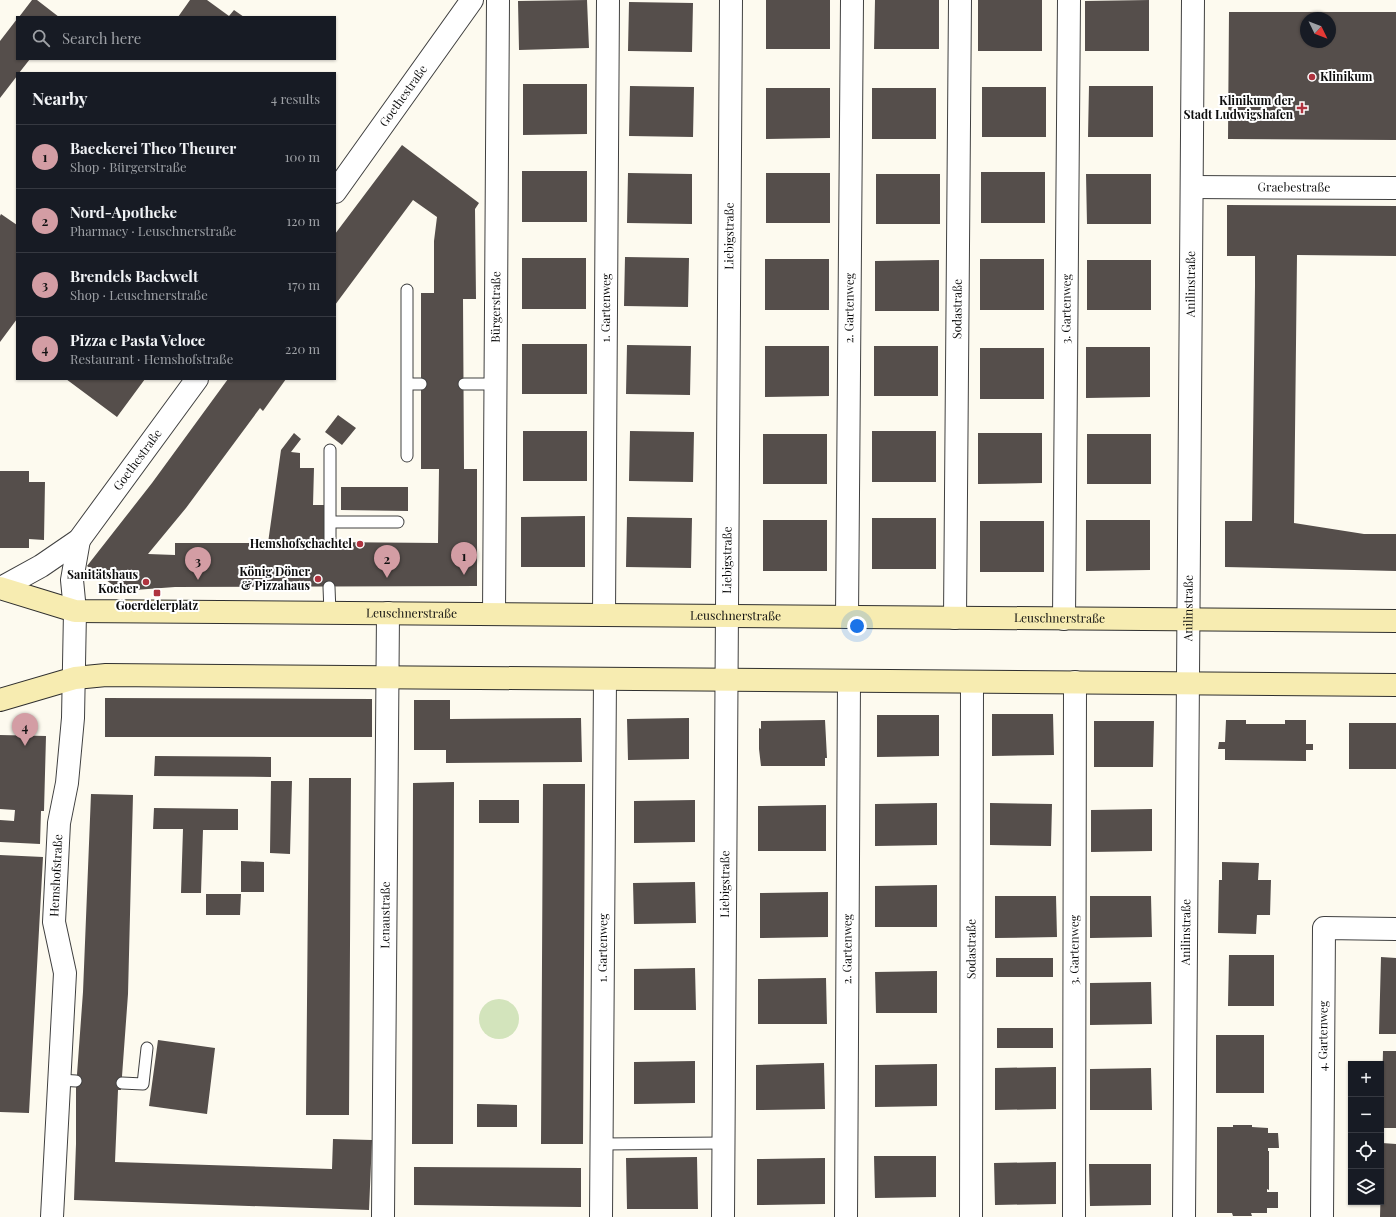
<!DOCTYPE html>
<meta charset="utf-8">
<style>
body{margin:0;font-family:"Playfair Display",serif;background:#20242c;color:#f1f3f6}
.controls{position:absolute;right:12px;bottom:12px;display:grid;overflow:hidden;border-radius:0px;box-shadow:0 1px 3px #0004}
.controls button{width:36px;height:36px;display:grid;place-items:center;padding:0;border:0;border-bottom:1px solid #363941;background:#171b24;color:#f1f3f6;font:20px sans-serif}
.compass{position:absolute;left:1300px;top:12px;width:36px;height:36px;border-radius:50%;background:#171b24;box-shadow:0 1px 3px #0004;rotate:133deg}
.you{position:absolute;left:857px;top:626px;width:14px;height:14px;margin:-10px;border:3px solid #fff;border-radius:50%;background:#1a73e8;box-shadow:0 0 0 6px #1a73e833}
.badge{display:grid;place-items:center;width:26px;height:26px;border-radius:50%;background:#d39da4;color:#111;font-size:13px;font-weight:700}
.pin{position:absolute;translate:-50% -33px;filter:drop-shadow(0 1px 2px #0008)}
.pin::after{content:'';position:absolute;top:21px;width:14px;height:12px;background:inherit;clip-path:polygon(0 0,100% 0,50% 100%)}
.list{margin:0;padding:0;list-style:none}
h2{display:flex;justify-content:space-between;align-items:center;height:52px;margin:0;padding:0 16px;font-size:17px}
h2 small{font-size:13px;font-weight:400;color:#9ea1a6}
.list li{display:grid;grid-template-columns:26px 1fr auto;gap:12px;align-items:center;box-sizing:border-box;height:64px;padding:0 16px;border-top:1px solid #363941}
.list b{display:block;font-size:15px;white-space:nowrap}
.list p{margin:0;font-size:13px;white-space:nowrap;color:#9ea1a6}
.list em{font-size:13px;font-style:normal;color:#9ea1a6}
.icon{flex:none;width:22px;height:22px;fill:none;stroke:currentColor;stroke-width:2;stroke-linecap:round;stroke-linejoin:round}
.map{position:relative;flex:none;width:1396px;height:1217px;overflow:hidden}
.search{position:absolute;background:#171b24;box-shadow:0 1px 3px #0004;left:16px;top:16px;width:320px;height:44px;display:flex;align-items:center;gap:10px;box-sizing:border-box;padding:0 14px;border-radius:0px;color:#9ea1a6;font-size:15px}
.panel{position:absolute;background:#171b24;box-shadow:0 1px 3px #0004;left:16px;top:72px;width:320px;height:308px;border-radius:0px}
.map>svg:first-child{display:block}
.green{fill:#d3e4bc}
.building{fill:#554e4b;fill-rule:evenodd}
.lines{fill:none;stroke-linecap:round;stroke-linejoin:round}
.lane-casing{stroke:#404040;stroke-width:13}
.street-casing{stroke:#404040;stroke-width:24}
.secondary-casing{stroke:#2f2f2f;stroke-width:24}
.lane{stroke:#fff;stroke-width:11}
.street{stroke:#fff;stroke-width:22}
.secondary{stroke:#f7ecb1;stroke-width:22}
.poi-dot{fill:#af333f;stroke:#fff;stroke-width:1.5}
.labels{text-anchor:middle;stroke-width:4;stroke-linejoin:round;paint-order:stroke}
.poi-label{font-size:12px;font-weight:bold;fill:#0d0d0d;stroke:#fff;text-anchor:end}
.street-label{font-size:12px;fill:#0d0d0d;stroke:#fff}
</style>
<div class="map">
<svg width="1396" height="1217" viewBox="0 0 1396 1217">
<rect width="100%" height="100%" fill="#fdfaef"/>
<!-- green -->
<path class="green" d="M479 1019a20 20 0 1 1 40 0a20 20 0 1 1-40 0Z"/>
<!-- building -->
<path class="building" d="M32,0H37L59,17H19Z
M190,0H207L229,16L234,10L244,17H178Z
M587,0L589,48L519,50L518,1Z
M766,0H830V49H766Z
M875,0H939V49H874Z
M978,0H1042V51H978Z
M1149,0V51H1085V1Z
M629,2L693,3L692,52L628,51Z
M1229,12H1396V140L1228,139ZM1306,18H1330V42H1306Z
M17,19V59H30L19,73H17V76L0,98V41Z
M523,84H587V134L523,135Z
M630,86L694,87L693,137L629,136Z
M1089,86H1153V137H1088Z
M982,87H1046V137H982Z
M766,88H830V138L766,139Z
M872,88H936V139H872Z
M402,145L479,203L475,209L476,299H463L464,469H477V586L175,587L121,591L87,566L152,483L228,379H286L263,411L260,408L186,508L148,554L175,555V543H268L281,450L294,433L301,439L291,452L300,453V468H314L313,505H324V542L438,543L439,469H421V293H434V241L437,217L413,200L335,305V234Z
M522,171H587V222H522Z
M981,172H1045V223H981Z
M628,173L692,174V224L627,223Z
M766,173H830V223H766Z
M876,174H940V224H876Z
M1086,174H1151V224H1087Z
M1227,205L1396,206V256L1297,255L1294,523L1364,534H1396V571L1225,567V521H1252L1255,286V256H1227Z
M1,214L17,225V319L0,342V216Z
M625,257L689,258L688,307L624,306Z
M522,258H586V309H522Z
M765,259H829V310H765Z
M980,259H1044V310H980Z
M939,260V311H875V261Z
M1087,260H1151V310H1087Z
M522,344H587V394H522Z
M627,345L691,346L690,395L626,394Z
M765,346H829V396L765,397Z
M874,346H938V396H874Z
M1086,347H1150V397L1086,398Z
M980,348H1044V399H980Z
M66,379H145L117,417Z
M338,415L356,428L342,445L325,432Z
M523,431H587V481H523Z
M630,431L694,432L693,482L629,481Z
M872,431H936V482H872Z
M978,433H1042V483L978,484Z
M763,434H827V484H763Z
M1087,434H1151V484H1087Z
M0,471H29V482H45L44,540L29,539V548H0Z
M341,487H408V511L341,510Z
M585,516V567H521V517Z
M627,517L692,518L691,568L626,567Z
M872,518H936V569H872Z
M763,520H827V571H763Z
M1086,520H1150V570L1086,571Z
M980,521H1044V572H980Z
M105,698L372,699V737H105Z
M414,700H450V719L581,718L582,762L446,763V750H414Z
M992,714H1053L1054,755L992,756Z
M877,715H939V756L877,757Z
M689,718V759L628,760L627,719Z
M825,720L827,758H825V766H761L759,749V728L761,729V721Z
M1226,720H1246V724H1285V720H1306V744H1313V750H1306V761L1225,760V749H1218L1219,742H1225Z
M1094,721H1154L1153,767H1094Z
M1349,723H1396V769H1349Z
M0,735L46,736L44,811H41L40,844L0,842V820L14,821L15,810L0,809Z
M155,756L271,757V777L154,776Z
M309,778H351L349,1115H306Z
M271,781H292L290,854L270,853Z
M454,782L453,1144H412L413,783Z
M543,784H585L583,1144H541Z
M91,794L133,795L128,994L121,1090H118L115,1162L332,1169L333,1139L372,1140L369,1210L74,1200L76,1144V1088L83,992Z
M479,800H519V823H479Z
M695,800V842L634,843V801Z
M937,803V845L875,846V804Z
M990,803L1052,804L1051,846L990,845Z
M826,805V851H758V806Z
M154,808L238,809V830H203L201,893H181L183,829H153Z
M1152,809V851L1091,852V810Z
M0,855L43,857L29,1113L0,1112Z
M241,861L264,862V892H241Z
M1222,862L1259,863L1258,880H1271L1270,915H1257L1256,934L1218,933L1219,880H1222Z
M695,882L696,923L634,924L633,883Z
M937,885V927H875V886Z
M828,892V937L760,938V893Z
M206,894H241L240,915H206Z
M995,896H1056L1057,937L995,938Z
M1090,896H1151L1152,937L1090,938Z
M1229,955H1274V1006H1228Z
M1381,957L1396,958V1034H1379Z
M996,958H1053V977H996Z
M695,968L696,1010H634V969Z
M937,971V1013H876L875,972Z
M826,978L827,1024H758V979Z
M1151,982L1152,1024L1090,1025V983Z
M997,1028H1053V1048H997Z
M1216,1035H1264V1093H1216Z
M158,1040L215,1048L207,1114L149,1106Z
M1383,1051H1396V1128H1381Z
M695,1061V1103L634,1104V1062Z
M824,1063L825,1109L756,1110V1065Z
M937,1064V1106L875,1107V1065Z
M1056,1067V1109L995,1110V1068Z
M1151,1068L1152,1110H1090V1069Z
M477,1104L517,1105V1127H477Z
M1233,1125H1252V1127L1268,1128V1133H1278L1279,1148H1268V1151H1269V1190L1267,1189V1192H1278V1208H1267V1213H1251L1252,1216H1233L1232,1213H1217V1127H1233Z
M1382,1143L1396,1144V1217H1380Z
M874,1156H936V1197L875,1198Z
M697,1157L698,1209H627L626,1158Z
M825,1158V1204L757,1205V1159Z
M1056,1162V1204L995,1205L994,1163Z
M1089,1164H1151V1205L1090,1206Z
M414,1167L581,1168V1207L414,1205Z"/>
<g class="lines">
<defs>
<path id="lane" d="M407,290V456
M407,384H421
M464,384H495
M330,522H398
M330,542V450
M329,587L330,613
M60,1080L76,1081
M122,1083L143,1084L147,1048
M602,1144L724,1143"/>
<g id="street">
<path id="s1" d="M1192,187L1396,188"/>
<path id="s2" d="M335,192L472,0"/>
<path id="s3" d="M1,588L41,566L79,540L197,379"/>
<path id="s4" d="M494,614L498,0"/>
<path id="s5" d="M604,615L608,0"/>
<path id="s6" d="M847,617L852,0"/>
<path id="s7" d="M955,618L960,0"/>
<path id="s8" d="M1064,619L1069,0"/>
<path id="s9" d="M52,1217L65,973L54,922L59,823L67,783L73,718L75,611L72,580L79,540"/>
<path id="s10" d="M383,1217L388,613"/>
<path id="s11" d="M601,1217L605,679"/>
<path id="s12" d="M723,1217L731,0"/>
<path id="s13" d="M846,1217L849,681"/>
<path id="s14" d="M971,1217L972,682"/>
<path id="s15" d="M1074,1217L1075,682"/>
<path id="s16" d="M1184,1217L1193,0"/>
<path id="s17" d="M1322,1217L1324,928L1396,929"/>
</g>
<g id="secondary">
<path id="s18" d="M0,588L75,611L1396,621"/>
<path d="M0,700L75,678L106,675L1396,685"/>
</g>
</defs>
<!-- lane casing -->
<use href="#lane" class="lane-casing"/>
<!-- street casing -->
<use href="#street" class="street-casing"/>
<!-- secondary casing -->
<use href="#secondary" class="secondary-casing"/>
<!-- lane -->
<use href="#lane" class="lane"/>
<!-- street -->
<use href="#street" class="street"/>
<!-- secondary -->
<use href="#secondary" class="secondary"/>
</g>
<!-- markers -->
<g class="poi-dot">
<circle cx="1312" cy="77" r="4"/>
<path d="M1300 102h4v4h4v4h-4v4h-4v-4h-4v-4h4z"/>
<circle cx="360" cy="544" r="4"/>
<circle cx="318" cy="579" r="4"/>
<circle cx="146" cy="582" r="4"/>
<rect x="153" y="589" width="8" height="8" rx="2"/>
</g>
<g class="labels">
<!-- poi labels -->
<g class="poi-label">
<text x="1320" y="81" text-anchor="start">Klinikum</text>
<text x="1293" y="105">Klinikum der<tspan x="1293" dy="14">Stadt Ludwigshafen</tspan></text>
<text x="352" y="548">Hemshofschachtel</text>
<text x="310" y="576">König Döner<tspan x="310" dy="14">&amp; Pizzahaus</tspan></text>
<text x="138" y="579">Sanitätshaus<tspan x="138" dy="14">Kocher</tspan></text>
<text x="157" y="610" text-anchor="middle">Goerdelerplatz</text>
</g>
<!-- street labels -->
<g class="street-label">
<text dy="4" stroke="none"><textPath href="#s2" startOffset="118">Goethestraße</textPath></text>
<text dy="4" stroke="none"><textPath href="#s1" startOffset="102">Graebestraße</textPath></text>
<text dy="4" stroke="none"><textPath href="#s12" startOffset="981">Liebigstraße</textPath></text>
<text dy="4" stroke="none"><textPath href="#s16" startOffset="933">Anilinstraße</textPath></text>
<text dy="4" stroke="none"><textPath href="#s4" startOffset="307">Bürgerstraße</textPath></text>
<text dy="4" stroke="none"><textPath href="#s5" startOffset="307">1. Gartenweg</textPath></text>
<text dy="4" stroke="none"><textPath href="#s6" startOffset="309">2. Gartenweg</textPath></text>
<text dy="4" stroke="none"><textPath href="#s7" startOffset="309">Sodastraße</textPath></text>
<text dy="4" stroke="none"><textPath href="#s8" startOffset="310">3. Gartenweg</textPath></text>
<text dy="4" stroke="none"><textPath href="#s3" startOffset="191">Goethestraße</textPath></text>
<text dy="4" stroke="none"><textPath href="#s12" startOffset="657">Liebigstraße</textPath></text>
<text dy="4" stroke="none"><textPath href="#s16" startOffset="609">Anilinstraße</textPath></text>
<text dy="4" stroke="none"><textPath href="#s18" startOffset="415">Leuschnerstraße</textPath></text>
<text dy="4" stroke="none"><textPath href="#s18" startOffset="739">Leuschnerstraße</textPath></text>
<text dy="4" stroke="none"><textPath href="#s18" startOffset="1063">Leuschnerstraße</textPath></text>
<text dy="4" stroke="none"><textPath href="#s9" startOffset="343">Hemshofstraße</textPath></text>
<text dy="4" stroke="none"><textPath href="#s12" startOffset="333">Liebigstraße</textPath></text>
<text dy="4" stroke="none"><textPath href="#s10" startOffset="302">Lenaustraße</textPath></text>
<text dy="4" stroke="none"><textPath href="#s16" startOffset="285">Anilinstraße</textPath></text>
<text dy="4" stroke="none"><textPath href="#s11" startOffset="269">1. Gartenweg</textPath></text>
<text dy="4" stroke="none"><textPath href="#s13" startOffset="268">2. Gartenweg</textPath></text>
<text dy="4" stroke="none"><textPath href="#s14" startOffset="268">Sodastraße</textPath></text>
<text dy="4" stroke="none"><textPath href="#s15" startOffset="267">3. Gartenweg</textPath></text>
<text dy="4" stroke="none"><textPath href="#s17" startOffset="181">4. Gartenweg</textPath></text>
</g>
</g>
</svg>
<div class="controls">
<button>+</button>
<button>−</button>
<button><svg class="icon" aria-label="locate" viewBox="0 0 24 24"><circle cx="12" cy="12" r="6"/><path d="M12 2v4M12 18v4M2 12h4M18 12h4"/></svg></button>
<button><svg class="icon" aria-label="layers" viewBox="0 0 24 24"><path d="M12 4l9 5-9 5-9-5zM3 14l9 5 9-5"/></svg></button>
</div>
<svg class="compass" viewBox="-18 -18 36 36"><path d="M0-13l5 13h-10z" fill="#e53935"/><path d="M0 13l5-13h-10z" fill="#9ea1a6"/></svg>
<div class="you"></div>
<div class="pin badge" style="left:464px;top:575px">1</div>
<div class="pin badge" style="left:387px;top:578px">2</div>
<div class="pin badge" style="left:198px;top:580px">3</div>
<div class="pin badge" style="left:25px;top:746px">4</div>
<div class="search"><svg class="icon" aria-label="search" viewBox="0 0 24 24"><circle cx="10" cy="10" r="6"/><path d="M15 15l6 6"/></svg>Search here</div>
<section class="panel">
<h2>Nearby<small>4 results</small></h2>
<ul class="list">
<li><span class="badge">1</span><div><b>Baeckerei Theo Theurer</b><p>Shop · Bürgerstraße</p></div><em>100 m</em></li>
<li><span class="badge">2</span><div><b>Nord-Apotheke</b><p>Pharmacy · Leuschnerstraße</p></div><em>120 m</em></li>
<li><span class="badge">3</span><div><b>Brendels Backwelt</b><p>Shop · Leuschnerstraße</p></div><em>170 m</em></li>
<li><span class="badge">4</span><div><b>Pizza e Pasta Veloce</b><p>Restaurant · Hemshofstraße</p></div><em>220 m</em></li>
</ul>
</section>
</div>
